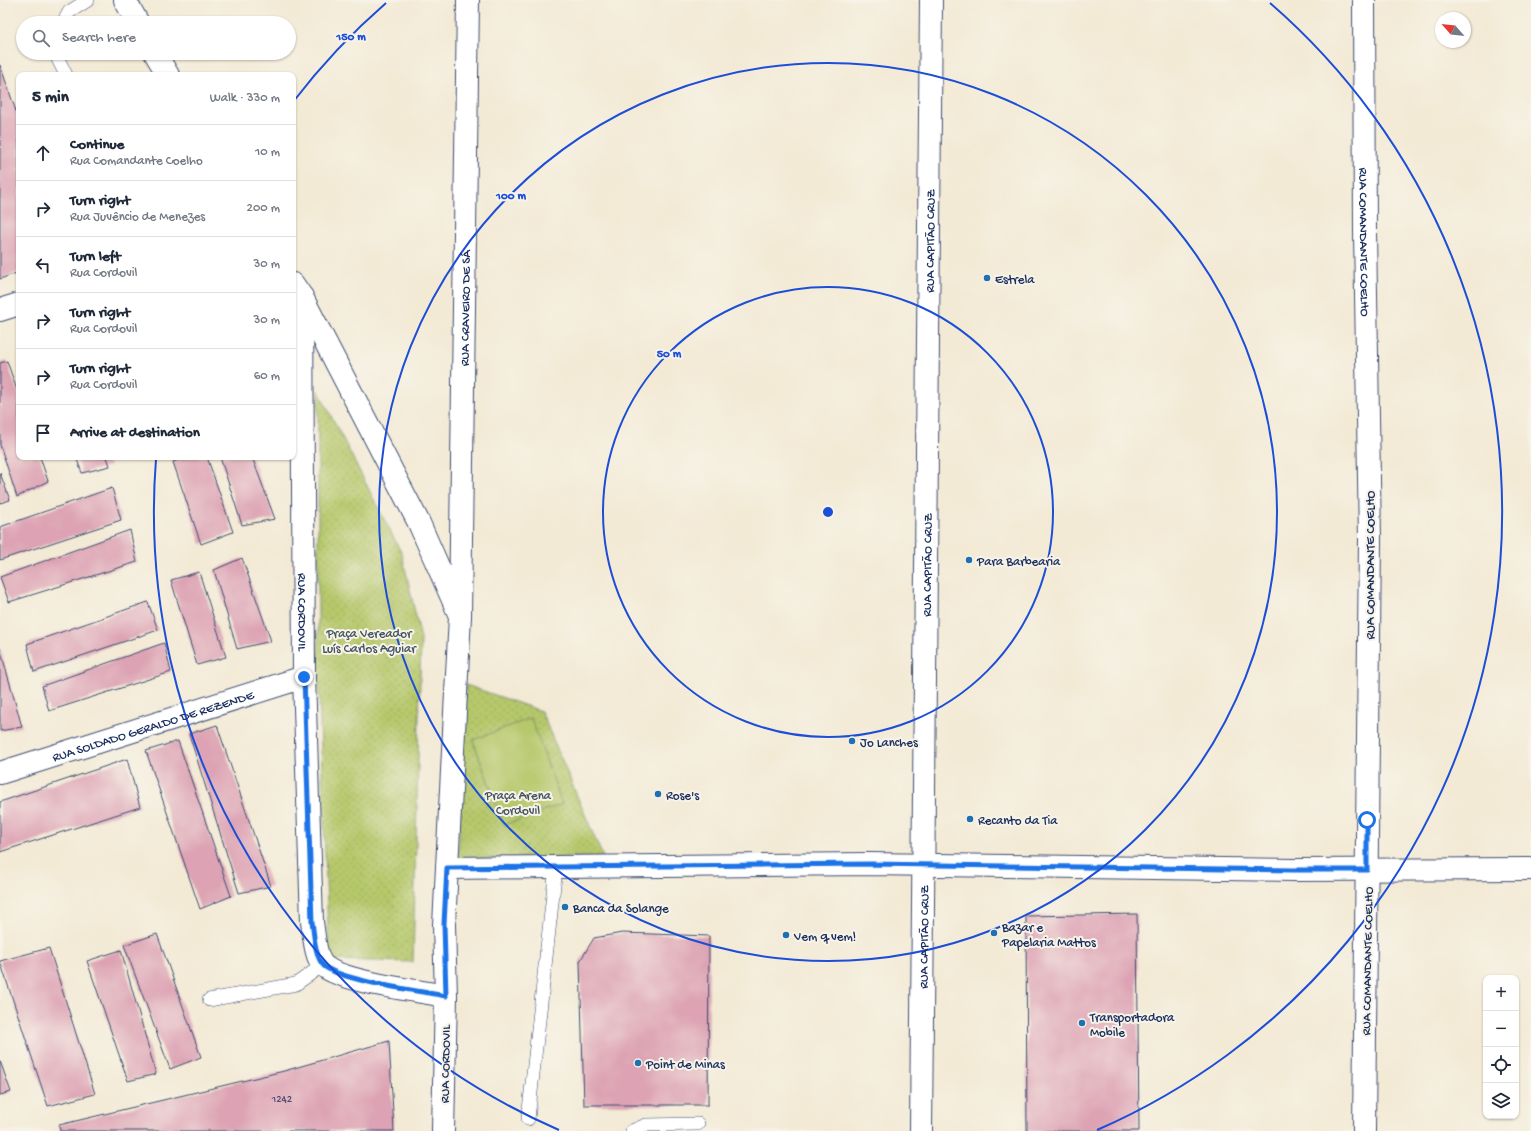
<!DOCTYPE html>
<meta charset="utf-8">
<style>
body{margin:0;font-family:"Gochi Hand",sans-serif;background:#f6f6f7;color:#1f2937}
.controls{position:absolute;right:12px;bottom:12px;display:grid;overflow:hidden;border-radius:8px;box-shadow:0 1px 3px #0004}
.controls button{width:36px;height:36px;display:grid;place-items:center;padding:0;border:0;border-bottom:1px solid #e0e1e3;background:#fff;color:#1f2937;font:20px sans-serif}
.compass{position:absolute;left:1435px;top:12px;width:36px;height:36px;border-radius:50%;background:#fff;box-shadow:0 1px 3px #0004;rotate:297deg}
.stop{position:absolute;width:12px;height:12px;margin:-9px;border:3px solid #1a73e8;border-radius:50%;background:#fff}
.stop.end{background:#1a73e8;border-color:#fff;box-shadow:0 1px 4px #0008}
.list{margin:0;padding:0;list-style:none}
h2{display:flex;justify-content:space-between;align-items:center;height:52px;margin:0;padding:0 16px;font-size:17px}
h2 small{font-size:13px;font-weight:400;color:#747a83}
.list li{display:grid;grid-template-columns:26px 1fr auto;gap:12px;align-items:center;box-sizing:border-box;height:56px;padding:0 16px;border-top:1px solid #e0e1e3}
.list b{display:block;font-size:15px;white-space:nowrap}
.list p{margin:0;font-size:13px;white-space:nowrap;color:#747a83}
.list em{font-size:13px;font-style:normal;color:#747a83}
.icon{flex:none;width:22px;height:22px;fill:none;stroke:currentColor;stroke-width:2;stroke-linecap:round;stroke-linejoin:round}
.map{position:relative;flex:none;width:1531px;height:1131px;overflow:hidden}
.search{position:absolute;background:#fff;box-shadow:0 1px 3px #0004;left:16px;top:16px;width:280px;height:44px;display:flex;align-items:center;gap:10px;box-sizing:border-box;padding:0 14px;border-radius:22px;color:#747a83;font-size:15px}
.panel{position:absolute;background:#fff;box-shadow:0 1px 3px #0004;left:16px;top:72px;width:280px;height:388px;border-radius:8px}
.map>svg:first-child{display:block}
.grass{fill:url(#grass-dots);stroke:#687c64}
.pitch{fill:#b6c86b;stroke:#687c64}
.building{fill:#dda3b4}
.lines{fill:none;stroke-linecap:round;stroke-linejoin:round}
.service-casing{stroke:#3b4b70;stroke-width:14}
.minor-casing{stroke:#3b4b70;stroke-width:24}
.tertiary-casing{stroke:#3b4b70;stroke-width:24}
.secondary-casing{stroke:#3b4b70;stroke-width:24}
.service{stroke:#fff;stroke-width:13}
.minor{stroke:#fff;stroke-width:22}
.tertiary{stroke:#fff;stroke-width:22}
.secondary{stroke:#fff;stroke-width:22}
.route{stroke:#1a73e8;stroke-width:5}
.ring{fill:none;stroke:#1d4ed8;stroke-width:2}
.poi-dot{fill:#1f6fb2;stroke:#f7f3e8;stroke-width:1.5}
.labels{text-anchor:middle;stroke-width:4;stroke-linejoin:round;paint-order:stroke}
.number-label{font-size:11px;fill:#4c4c74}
.street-label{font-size:13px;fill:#1b2f5e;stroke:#f7f3e8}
.poi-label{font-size:13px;fill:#1b2f5e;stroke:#f7f3e8;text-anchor:start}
.park-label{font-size:13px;fill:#425561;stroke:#f7f3e8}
.centre{fill:#1d4ed8;stroke:#f7f3e8;stroke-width:2}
.ring-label{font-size:12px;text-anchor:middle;font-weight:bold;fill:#1d4ed8;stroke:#f7f3e8;stroke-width:4;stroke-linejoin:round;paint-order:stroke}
</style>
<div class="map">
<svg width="1531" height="1131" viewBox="0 0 1531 1131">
<defs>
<pattern id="grass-dots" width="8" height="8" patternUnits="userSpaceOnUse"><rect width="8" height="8" fill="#b6c86b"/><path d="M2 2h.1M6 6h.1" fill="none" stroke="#9cac5f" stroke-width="1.8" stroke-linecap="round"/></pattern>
</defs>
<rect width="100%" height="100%" fill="#f7f3e8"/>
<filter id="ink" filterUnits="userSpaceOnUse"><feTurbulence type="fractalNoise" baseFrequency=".025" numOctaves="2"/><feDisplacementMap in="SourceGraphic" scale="8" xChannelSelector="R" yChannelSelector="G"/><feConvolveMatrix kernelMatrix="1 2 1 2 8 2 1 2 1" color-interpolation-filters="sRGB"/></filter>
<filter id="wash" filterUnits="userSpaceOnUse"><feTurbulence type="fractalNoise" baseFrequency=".012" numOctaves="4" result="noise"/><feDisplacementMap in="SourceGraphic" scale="16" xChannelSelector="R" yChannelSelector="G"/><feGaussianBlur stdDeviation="0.9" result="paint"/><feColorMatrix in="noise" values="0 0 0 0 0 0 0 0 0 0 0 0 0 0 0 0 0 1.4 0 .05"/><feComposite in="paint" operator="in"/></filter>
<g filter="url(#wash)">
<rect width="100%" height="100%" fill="#f3ead5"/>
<!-- grass -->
<path class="grass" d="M318,390L402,554L421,639L413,962L329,960L318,668Z
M466,685L541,711L603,857L458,859Z"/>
<!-- pitch -->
<path class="pitch" d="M531,718L562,804L504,825L473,740Z"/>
<g id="blocks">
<!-- building -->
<path class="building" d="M0,65L19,120V272L0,279Z
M7,361L19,396V457H40L48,481L17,497L0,445V363Z
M76,457H107L110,466L82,473Z
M186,457H207L233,532L201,544L173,462Z
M220,457H252L275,519L242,525Z
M0,473L10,500L0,503Z
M112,488L121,520L0,560V527Z
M130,530L137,562L9,602L0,577Z
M242,558L271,641L237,649L214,570Z
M199,572L226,657L197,665L171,580Z
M148,602L158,630L34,672L27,644Z
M164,643L171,672L49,711L42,686Z
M0,648L22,727L0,731Z
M217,725L271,886L239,893L189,734Z
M178,741L231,896L200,909L146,751Z
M127,759L140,807L0,852V802Z
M1137,914L1139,1131H1027L1026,916Z
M622,933L709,936L708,1105H584L580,961L594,938Z
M157,934L201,1057L170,1069L124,945Z
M49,948L95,1094L48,1106L0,961Z
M121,950L156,1074L128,1081L87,961Z
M389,1041L394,1131H60L59,1125L284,1071Z
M0,1061L11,1092L0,1095Z"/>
</g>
</g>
<g filter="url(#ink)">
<use href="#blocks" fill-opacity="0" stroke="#3b4b70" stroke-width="1"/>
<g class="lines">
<defs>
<path id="service" d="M63,23L69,12L88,0
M55,53L66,75
M209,1000L296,984L323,965
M528,1119L556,867
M632,1131L646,1125L698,1124"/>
<g id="minor">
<path id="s1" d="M302,297L304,677L312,922C314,934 315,958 324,966C342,982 420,991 446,996"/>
<path d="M0,310L19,304"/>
<path id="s2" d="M460,616L468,0"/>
<path id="s3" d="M0,773L304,677"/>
<path d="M447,868L870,864L1293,870L1531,869"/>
<path id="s4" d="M921,1131L931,0"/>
</g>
<g id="tertiary">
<path id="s5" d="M1364,0L1365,232L1370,540L1364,1131"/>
</g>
<path id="secondary" d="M125,0L138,23
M155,53L168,75
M293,284L302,297L419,523L460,616L444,925L446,996L443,1131"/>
</defs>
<!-- service casing -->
<use href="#service" class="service-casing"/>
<!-- minor casing -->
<use href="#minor" class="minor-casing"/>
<!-- tertiary casing -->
<use href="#tertiary" class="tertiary-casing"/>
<!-- secondary casing -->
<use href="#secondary" class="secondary-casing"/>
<!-- service -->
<use href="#service" class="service"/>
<!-- minor -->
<use href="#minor" class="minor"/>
<!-- tertiary -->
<use href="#tertiary" class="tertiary"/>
<!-- secondary -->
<use href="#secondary" class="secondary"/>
</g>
</g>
<g class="lines" filter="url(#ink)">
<!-- route -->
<path class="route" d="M304,677L312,922C314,934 315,958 324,966C342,981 420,991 446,996L444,924L447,868L870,864L1292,870H1367V820"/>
</g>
<!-- distance rings -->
<g class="ring">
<circle cx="828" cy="512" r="225"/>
<circle cx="828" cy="512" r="449"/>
<path d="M559 1130A674 674 0 0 1 156 459M293 102A674 674 0 0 1 386 3M1270 3A674 674 0 0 1 1097 1130"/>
</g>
<!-- markers -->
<g class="poi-dot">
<circle cx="987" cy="278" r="4"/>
<circle cx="969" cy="560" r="4"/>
<circle cx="852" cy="741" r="4"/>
<circle cx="658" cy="794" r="4"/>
<circle cx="970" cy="819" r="4"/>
<circle cx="565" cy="907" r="4"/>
<circle cx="994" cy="933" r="4"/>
<circle cx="786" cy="935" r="4"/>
<circle cx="1082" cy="1023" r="4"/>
<circle cx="638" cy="1063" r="4"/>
</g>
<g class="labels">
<!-- number labels -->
<g class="number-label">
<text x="282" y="1102">1242</text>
</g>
<!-- street labels -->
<g class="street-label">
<text dy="5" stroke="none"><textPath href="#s4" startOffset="890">RUA CAPITÃO CRUZ</textPath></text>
<text dy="5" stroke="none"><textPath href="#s5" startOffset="242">RUA COMANDANTE COELHO</textPath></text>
<text dy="5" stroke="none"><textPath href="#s2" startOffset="308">RUA CRAVEIRO DE SÁ</textPath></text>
<text dy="5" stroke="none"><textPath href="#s4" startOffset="566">RUA CAPITÃO CRUZ</textPath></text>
<text transform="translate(1369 565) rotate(-90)" y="5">RUA COMANDANTE COELHO</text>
<text dy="5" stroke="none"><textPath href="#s1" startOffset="315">RUA CORDOVIL</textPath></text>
<text dy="5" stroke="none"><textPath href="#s3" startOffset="160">RUA SOLDADO GERALDO DE REZENDE</textPath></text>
<text dy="5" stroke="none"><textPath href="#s4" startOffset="194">RUA CAPITÃO CRUZ</textPath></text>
<text transform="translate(1366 961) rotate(-89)" y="5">RUA COMANDANTE COELHO</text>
<text transform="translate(444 1064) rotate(-89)" y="5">RUA CORDOVIL</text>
</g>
<!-- poi labels -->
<g class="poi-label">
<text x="995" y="283">Estrela</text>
<text x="977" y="565">Para Barbearia</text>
<text x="860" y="746">Jo Lanches</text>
<text x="666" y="799">Rose's</text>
<text x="978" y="824">Recanto da Tia</text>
<text x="573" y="912">Banca da Solange</text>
<text x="1002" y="931">Bazar e<tspan x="1002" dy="15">Papelaria Mattos</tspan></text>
<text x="794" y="940">Vem q vem!</text>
<text x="1090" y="1021">Transportadora<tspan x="1090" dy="15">Mobile</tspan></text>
<text x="646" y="1068">Point de Minas</text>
</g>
<!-- park labels -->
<g class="park-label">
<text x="369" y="637">Praça Vereador<tspan x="369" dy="15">Luís Carlos Aguiar</tspan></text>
<text x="518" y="799">Praça Arena<tspan x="518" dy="15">Cordovil</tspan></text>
</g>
</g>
<circle cx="828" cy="512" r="6" class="centre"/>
<g class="ring-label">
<text x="351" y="40">150 m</text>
<text x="511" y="199">100 m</text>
<text x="669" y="357">50 m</text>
</g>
</svg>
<div class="controls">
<button>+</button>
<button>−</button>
<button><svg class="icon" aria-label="locate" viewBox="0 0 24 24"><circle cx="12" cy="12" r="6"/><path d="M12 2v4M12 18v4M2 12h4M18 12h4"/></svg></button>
<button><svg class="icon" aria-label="layers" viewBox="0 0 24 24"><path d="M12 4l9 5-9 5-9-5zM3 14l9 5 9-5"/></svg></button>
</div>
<svg class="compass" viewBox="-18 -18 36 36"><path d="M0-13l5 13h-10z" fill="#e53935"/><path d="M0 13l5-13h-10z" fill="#747a83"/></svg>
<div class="stop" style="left:1367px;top:820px"></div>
<div class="stop end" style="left:304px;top:677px"></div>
<div class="search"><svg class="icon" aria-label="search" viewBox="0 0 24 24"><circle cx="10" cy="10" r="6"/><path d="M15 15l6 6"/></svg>Search here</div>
<section class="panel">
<h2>5 min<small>Walk · 330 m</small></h2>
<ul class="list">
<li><svg class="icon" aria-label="ahead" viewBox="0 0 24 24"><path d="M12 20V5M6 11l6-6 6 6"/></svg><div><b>Continue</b><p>Rua Comandante Coelho</p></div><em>10 m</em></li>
<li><svg class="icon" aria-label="right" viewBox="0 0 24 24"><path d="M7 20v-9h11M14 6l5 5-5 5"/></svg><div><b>Turn right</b><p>Rua Juvêncio de Menezes</p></div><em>200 m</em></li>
<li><svg class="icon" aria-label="left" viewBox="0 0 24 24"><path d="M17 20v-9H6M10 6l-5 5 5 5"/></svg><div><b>Turn left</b><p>Rua Cordovil</p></div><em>30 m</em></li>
<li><svg class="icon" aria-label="right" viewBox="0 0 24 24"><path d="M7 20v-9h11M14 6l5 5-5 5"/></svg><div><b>Turn right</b><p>Rua Cordovil</p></div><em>30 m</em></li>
<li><svg class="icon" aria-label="right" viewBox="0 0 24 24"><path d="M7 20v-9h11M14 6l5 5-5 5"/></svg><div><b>Turn right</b><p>Rua Cordovil</p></div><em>60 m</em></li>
<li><svg class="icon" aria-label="arrive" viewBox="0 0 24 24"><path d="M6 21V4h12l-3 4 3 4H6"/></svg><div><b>Arrive at destination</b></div></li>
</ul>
</section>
</div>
